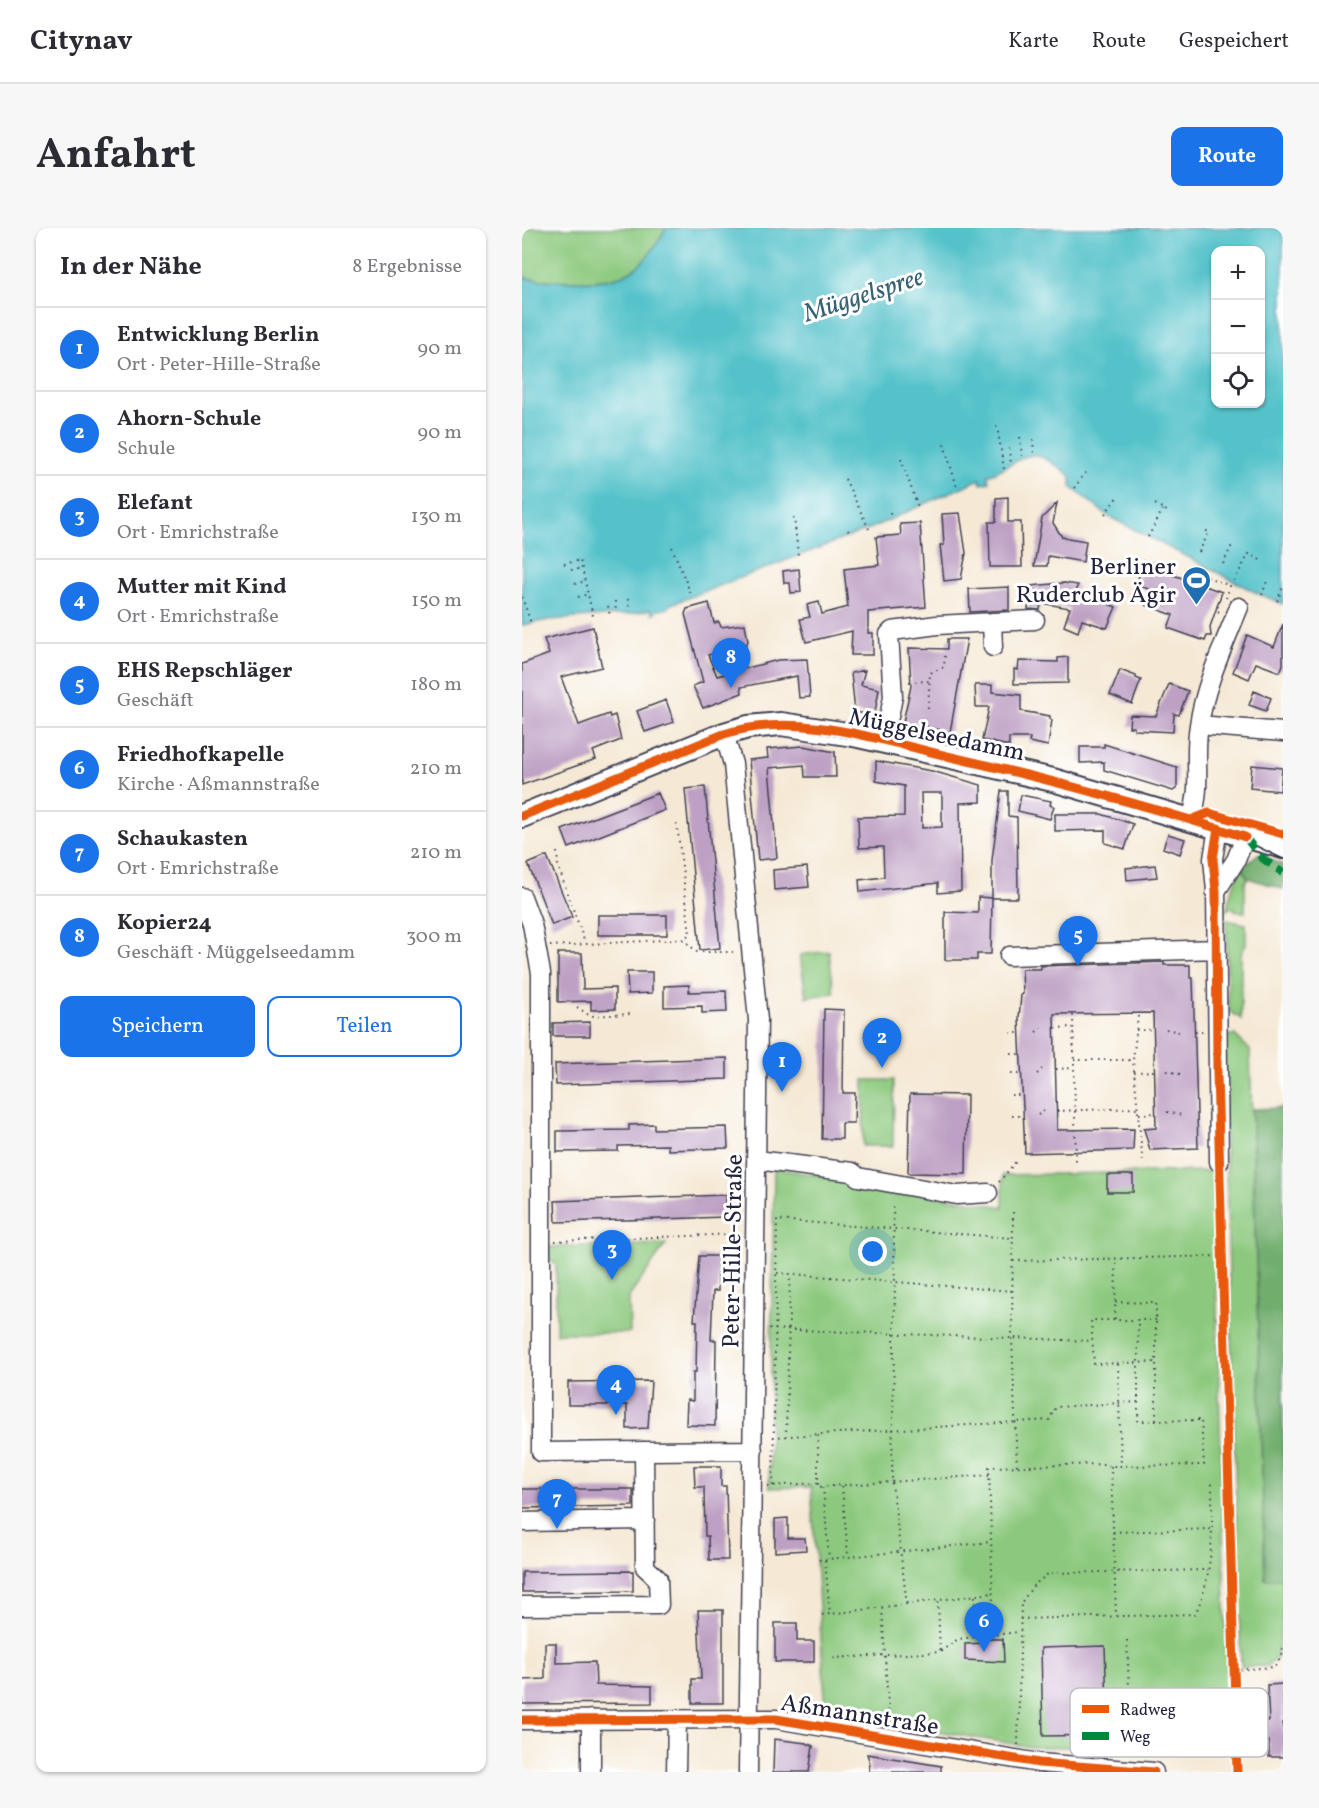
<!DOCTYPE html>
<html lang="de">
<meta charset="utf-8">
<style>
body{margin:0;font-family:Vollkorn,serif;background:#f7f7f7;color:#2b2b33}
.controls{position:absolute;right:18px;top:18px;display:grid;overflow:hidden;border-radius:12px;box-shadow:0 2px 4px #0004}
.controls button{width:54px;height:54px;display:grid;place-items:center;padding:0;border:0;border-bottom:2px solid #e1e1e2;background:#fff;color:#2b2b33;font:30px sans-serif}
.you{position:absolute;left:351px;top:1024px;width:21px;height:21px;margin:-15px;border:4px solid #fff;border-radius:50%;background:#1a73e8;box-shadow:0 0 0 9px #1a73e833}
.badge{display:grid;place-items:center;width:39px;height:39px;border-radius:50%;background:#1a73e8;color:#fff;font-size:20px;font-weight:700}
.pin{position:absolute;translate:-50% -50px;filter:drop-shadow(0 2px 3px #0008)}
.pin::after{content:'';position:absolute;top:32px;width:21px;height:18px;background:inherit;clip-path:polygon(0 0,100% 0,50% 100%)}
.list{margin:0;padding:0;list-style:none}
h2{display:flex;justify-content:space-between;align-items:center;height:78px;margin:0;padding:0 24px;font-size:26px}
h2 small{font-size:20px;font-weight:400;color:#7c7c81}
.list li{display:grid;grid-template-columns:39px 1fr auto;gap:18px;align-items:center;box-sizing:border-box;height:84px;padding:0 24px;border-top:2px solid #e1e1e2}
.list b{display:block;font-size:22px;white-space:nowrap}
.list p{margin:0;font-size:20px;white-space:nowrap;color:#7c7c81}
.list em{font-size:20px;font-style:normal;color:#7c7c81}
.actions{display:flex;gap:12px;padding:18px 24px}
.actions a{flex:1;padding:14px 0;border:2px solid #1a73e8;border-radius:12px;text-align:center;font-size:21px;color:#1a73e8}
.actions .main{background:#1a73e8;color:#fff}
.icon{flex:none;width:33px;height:33px;fill:none;stroke:currentColor;stroke-width:2;stroke-linecap:round;stroke-linejoin:round}
.map{position:relative;flex:none;width:761px;height:1544px;overflow:hidden;border-radius:12px}
header{display:flex;align-items:center;gap:36px;box-sizing:border-box;height:84px;padding:0 30px;background:#fff;border-bottom:2px solid #e1e1e2}
header strong{font-size:28px}
nav{display:flex;gap:33px;margin-inline-start:auto;font-size:21px}
.intro{display:flex;align-items:center;justify-content:space-between;box-sizing:border-box;height:144px;padding:0 36px}
h1{margin:0;font-size:42px}
.button{padding:15px 27px;border-radius:12px;background:#1a73e8;color:#fff;font-size:21px;font-weight:700}
main{display:flex;gap:36px;padding:0 36px}
aside{flex:1;background:#fff;border-radius:12px;box-shadow:0 2px 4px #0004}
.map>svg:first-child{display:block}
.green{fill:#8cc97e;stroke:#57765c;stroke-width:1.5}
.forest{fill:#71ad6d;stroke:#4a6854;stroke-width:1.5}
.water{fill:#55c2ca;stroke:#3c7282;stroke-width:1.5;fill-rule:evenodd}
.building{fill:#bea0c4;fill-rule:evenodd}
.lines{fill:none;stroke-linecap:round;stroke-linejoin:round}
.minor-casing{stroke:#424052;stroke-width:21}
.major-casing{stroke:#424052;stroke-width:26}
.path{stroke:#424052;stroke-width:2;stroke-dasharray:1.5 4.5;stroke-linecap:butt}
.minor{stroke:#fff;stroke-width:18}
.major{stroke:#fff;stroke-width:22}
.tram{stroke:#22223b;stroke-width:1.5}
.quiet{stroke:#00873e;stroke-width:8;stroke-dasharray:15 8;stroke-linecap:butt}
.cycleway-casing{stroke:#fff;stroke-width:13}
.cycleway{stroke:#e8590c;stroke-width:9}
.labels{text-anchor:middle;stroke-width:6;stroke-linejoin:round;paint-order:stroke}
.poi-label{font-size:24px;fill:#22223b;stroke:#fff;text-anchor:end}
.street-label{font-size:24px;fill:#22223b;stroke:#fff}
.water-label{font-size:26px;font-style:italic;fill:#366274;stroke:#fff}
.key{fill:#fff;stroke:#bdbdc4;stroke-width:1.5}
.key-label{font-size:16px;fill:#22223b}
</style>
<header>
<strong>Citynav</strong>
<nav><a>Karte</a><a>Route</a><a>Gespeichert</a></nav>
</header>
<div class="intro"><h1>Anfahrt</h1><a class="button">Route</a></div>
<main>
<aside>
<h2>In der Nähe<small>8 Ergebnisse</small></h2>
<ul class="list">
<li><span class="badge">1</span><div><b>Entwicklung Berlin</b><p>Ort · Peter-Hille-Straße</p></div><em>90 m</em></li>
<li><span class="badge">2</span><div><b>Ahorn-Schule</b><p>Schule</p></div><em>90 m</em></li>
<li><span class="badge">3</span><div><b>Elefant</b><p>Ort · Emrichstraße</p></div><em>130 m</em></li>
<li><span class="badge">4</span><div><b>Mutter mit Kind</b><p>Ort · Emrichstraße</p></div><em>150 m</em></li>
<li><span class="badge">5</span><div><b>EHS Repschläger</b><p>Geschäft</p></div><em>180 m</em></li>
<li><span class="badge">6</span><div><b>Friedhofkapelle</b><p>Kirche · Aßmannstraße</p></div><em>210 m</em></li>
<li><span class="badge">7</span><div><b>Schaukasten</b><p>Ort · Emrichstraße</p></div><em>210 m</em></li>
<li><span class="badge">8</span><div><b>Kopier24</b><p>Geschäft · Müggelseedamm</p></div><em>300 m</em></li>
</ul>
<div class="actions"><a class="main">Speichern</a><a>Teilen</a></div>
</aside>
<div class="map">
<svg width="761" height="1544" viewBox="0 0 761 1544">
<rect width="100%" height="100%" fill="#fff"/>
<filter id="ink" filterUnits="userSpaceOnUse"><feTurbulence type="fractalNoise" baseFrequency=".0167" numOctaves="2"/><feDisplacementMap in="SourceGraphic" scale="12" xChannelSelector="R" yChannelSelector="G"/><feConvolveMatrix kernelMatrix="1 2 1 2 8 2 1 2 1" color-interpolation-filters="sRGB"/></filter>
<filter id="wash" filterUnits="userSpaceOnUse"><feTurbulence type="fractalNoise" baseFrequency=".008" numOctaves="4" result="noise"/><feDisplacementMap in="SourceGraphic" scale="24" xChannelSelector="R" yChannelSelector="G"/><feGaussianBlur stdDeviation="1.35" result="paint"/><feColorMatrix in="noise" values="0 0 0 0 0 0 0 0 0 0 0 0 0 0 0 0 0 1.4 0 .05"/><feComposite in="paint" operator="in"/></filter>
<g filter="url(#wash)">
<rect width="100%" height="100%" fill="#f5e9d5"/>
<!-- green -->
<path class="green" d="M0,0H144C120,47 97,56 46,53C31,53 15,53 0,49Z
M720,640L726,650L723,654V684L713,683V680H707L704,683L710,660Z
M704,692L724,696V716L719,726V791L709,784L706,777Z
M307,723L312,765L284,769L278,727Z
M713,807L728,822L743,1351H761V1384L755,1430L745,1438L719,1439L700,808Z
M342,852H372L371,918H341Z
M252,940L481,979V947L691,943L707,1520L508,1519L304,1484L289,1259L247,1260Z
M144,1016L107,1069L108,1105H34V1037L27,1031V1019Z"/>
<!-- forest -->
<path class="forest" d="M736,626L761,637V661L726,650L720,640Z
M761,880V1351H743L730,881Z"/>
<!-- water -->
<path class="water" d="M144,0H761V376L735,365L586,288L549,259V248C503,213 511,229 466,247L467,254L459,256L458,251L347,301L147,377V380L133,383V385L130,386L129,381L110,386L27,392L0,397V49C15,53 31,53 46,53C97,56 120,47 144,0ZM694,22H738V176H694Z"/>
<g id="blocks">
<!-- building -->
<path class="building" d="M486,269V294H499L500,339H468L467,294H474V270Z
M535,275L531,295L540,309L564,313L561,334L526,328L525,338H512L520,290Z
M438,285L444,325L439,351L422,353L418,317H422L420,286Z
M398,295L404,379L346,384V405H351V427H329L330,403L284,414L278,391L288,389L285,377L297,374L300,386L326,379L322,341L357,337L354,309L379,307L378,296Z
M622,333L642,338L640,343L700,364L688,399L689,408H685L683,413L646,400L651,387L624,377L630,362L614,357Z
M277,341L279,364L269,365L268,355H262L261,343Z
M542,355L556,357L553,363L594,379L585,400L560,392L556,404L542,398L548,380L519,375L518,382L506,381L509,358Z
M487,359V382L448,384L447,361Z
M187,375L192,395L197,394L199,399L223,396L226,413L224,417L186,427L195,448L256,432L285,431L288,469L277,470L275,448L219,459L220,465L181,480L171,458L181,454L163,386L165,381Z
M761,396V437L758,444L734,435L727,451L711,444L725,407L752,419Z
M71,399L80,439L39,449L57,497L87,486L88,489L93,487L99,512L71,523L74,531L0,557V436L27,426L22,411Z
M425,411H445L428,504L381,494L389,458L387,420L425,421Z
M546,429V455L492,456V441L496,442L497,433L536,434V430Z
M343,442L339,457L357,461L353,485L349,487L333,484L329,445Z
M598,442L614,448V450L619,452L610,476L588,467Z
M647,456L666,463L657,487L652,486L651,504L612,502V499H607L608,487L634,488Z
M453,457H470V464L499,467V483L528,488V491L530,492L526,518L507,514L508,510H487V518L460,512L467,479H454Z
M732,463L749,470L744,483L727,477Z
M144,472L152,494L123,504L115,483Z
M582,516L655,539V560L651,563L582,542V534L558,535V519H582Z
M281,518L313,524L314,549H283L282,537L247,540L255,630L236,632L227,532L246,530L245,521Z
M354,533L410,543L459,557V574L438,575L439,663L416,665V655L338,664L337,652L362,649L361,619L337,620L336,589L382,588V558L354,553ZM399,565H420V599L400,600Z
M730,537L760,540L758,563L728,560Z
M183,559L198,720L178,722L163,561Z
M479,563H486V588L495,589L496,670H470V632Z
M136,565L143,582L47,620L40,602Z
M499,567L529,573L528,577L532,578L528,591L496,583Z
M533,586H579L611,596L603,621L583,615V602L533,603Z
M646,606L663,611L658,626L641,620Z
M25,628L50,689L30,697L6,636Z
M633,637L635,649L605,652L604,640Z
M285,639L287,659L252,662L251,642Z
M456,669L470,670L469,726H455V732H423V684L456,685Z
M76,687H145V707H76Z
M36,725H60L61,761L93,760V781L69,782V773L36,774Z
M642,734V737H668V750H671L676,920L628,922L622,901L634,900L631,785L532,786L535,902L612,901L611,922L503,925L497,790L499,767L501,766L500,741H519V738Z
M105,744H130V765L106,766Z
M167,757V764L204,763L205,784L180,785V778L142,779V758Z
M302,781L322,782L321,865H333L332,895H320V911H300Z
M68,794V808H31V795Z
M205,830V851L34,857L33,836Z
M388,866L445,867L444,946L386,945Z
M132,896V901L205,899L206,920L146,922V917L96,918V923L35,924V903L107,902V897Z
M585,947H611V964H585Z
M204,967L205,989L34,994L33,973Z
M177,1028H196V1063H191L189,1112H194L193,1198L164,1197L165,1172L171,1173V1144H174L175,1093H172Z
M129,1153L126,1200L105,1201V1177H46V1154Z
M172,1238H199V1258H204L206,1332H187L186,1308H183L182,1259H173Z
M0,1261H111V1278L0,1280Z
M266,1290V1310H283L284,1322L253,1324V1291Z
M111,1343V1363L0,1364V1344Z
M176,1382H201V1475H170V1451H179Z
M253,1395H275V1413H292V1434H253Z
M463,1411H481L482,1434L443,1432V1416L463,1415Z
M23,1415H34V1435L73,1434L74,1457L130,1458V1475L0,1476V1452L23,1451Z
M583,1418L586,1507L521,1508L519,1420Z
M761,1456V1529H747V1513H727V1493H747L745,1457Z
M252,1511L284,1515L291,1518L287,1544H251Z
M345,1526L419,1538V1544H347L348,1535Z"/>
</g>
</g>
<g filter="url(#ink)">
<use href="#blocks" fill-opacity="0" stroke="#424052" stroke-width="1.5"/>
<g class="lines">
<defs>
<path id="minor" d="M470,394L471,419
M677,497L761,504
M202,506L211,536L236,792L226,1544
M362,513L371,469L367,406L370,403L415,397L513,392
M669,592C681,556 671,533 677,497C683,456 702,417 717,379
M696,600L691,631L694,663L697,934
M694,663L714,632L723,609
M0,669L10,696L19,745V1224L231,1222
M487,728L694,721
M235,932L330,944L336,949L435,967L466,965
M0,1294L123,1292
M0,1378L137,1377L136,1351L123,1339L122,1223
M0,1492L254,1491L517,1535L632,1544
M69,1544V1491
M154,1544L155,1491"/>
<path id="major" d="M0,588L202,506L226,499L259,496L332,507L531,552L761,619"/>
</defs>
<!-- minor casing -->
<use href="#minor" class="minor-casing"/>
<!-- major casing -->
<use href="#major" class="major-casing"/>
<!-- path -->
<path class="path" d="M475,198L482,241
M498,209L500,228
M511,211L512,227
M422,216L436,262
M487,220L489,236
M379,231L396,279
M323,251L347,301
M552,260L565,243
M633,276L648,285
M368,285L369,291
M583,286L596,268
M272,289L276,327
M326,302L329,307
M626,309L641,281
M150,319L170,369
M677,324L687,304L680,301
M42,336L58,332L71,388
M701,336L711,315
M49,342L60,340
M712,353L727,326L742,334
M673,355L678,346L708,358L704,370
M53,356L63,353
M740,367L745,353
M0,369L9,395
M56,369L66,366
M106,371L108,383
M697,372L695,383L698,384
M93,373L94,384
M755,373L761,359
M86,378L88,388
M387,454L408,453
M406,480L408,445L422,439L423,427
M35,624L36,638L63,715
M161,711L175,724H211
M28,718L161,711L168,706L155,596
M55,779L68,788L109,786
M551,787L554,937
M616,788L611,832L621,936
M533,800L551,799
M644,801L657,804
M614,802H631
M514,804L519,800
M673,804H682
M488,805H500
M489,826H501
M552,832H611
M534,841L552,840
M645,843L658,846
M612,844L632,843
M489,846H501
M515,846L520,841
M489,867H501
M535,883L616,880
M645,884L659,887
M617,886L633,885
M516,887L522,883
M490,888H502
M477,954L496,931
M371,979L373,1054L370,1255L385,1377
M491,984L490,1109L495,1239
M33,1013L216,1006
M491,1033L701,1028
M255,1045L491,1063
M593,1074L634,1075V1193
M593,1091L594,1031
M634,1092H569L572,1136L634,1134
M247,1101L570,1113
M596,1136L599,1238
M296,1207V1259L467,1247
M251,1209L527,1192L534,1179L616,1174
M264,1209L268,1047
M589,1238L594,1388
M246,1258L296,1255
M251,1258L255,992L491,1010
M320,1258L326,1328
M301,1259L307,1331
M591,1304L690,1301
M297,1332L469,1314
M303,1332L308,1386
M453,1368L454,1409
M416,1373L418,1424
M471,1378L467,1239L582,1236L589,1238L682,1237L679,1192L616,1193V1091
M360,1380L367,1494
M300,1387L471,1365
M498,1391L673,1386C693,1345 690,1296 690,1252
M605,1412L608,1486L606,1518
M311,1430L418,1424L436,1411L497,1404
M712,1442L752,1439L760,1428L761,1419
M496,1517L499,1375L511,1358L527,1345L686,1342"/>
<!-- minor -->
<use href="#minor" class="minor"/>
<!-- major -->
<use href="#major" class="major"/>
<!-- tram -->
<path class="tram" d="M0,591L203,509L229,502L267,500L367,517L567,565L722,612L761,631"/>
<!-- quiet -->
<path class="quiet" d="M723,609L740,630L761,645"/>
<defs>
<path id="cycleway" d="M0,588L202,506C275,483 354,511 425,528C526,551 624,577 723,609
M669,592L687,585L761,606
M696,600L691,631L694,663L695,845L715,1544
M0,1492L254,1491L517,1535L632,1544"/>
</defs>
<!-- cycleway casing -->
<use href="#cycleway" class="cycleway-casing"/>
<!-- cycleway -->
<use href="#cycleway" class="cycleway"/>
</g>
</g>
<!-- icons -->
<defs>
<symbol id="stadium-pin" viewBox="-11 -11 22 30"><path d="M0 17L-7.5 6A9.5 9.5 0 1 1 7.5 6Z" fill="#1f6fb2" stroke="#fff"/><path d="M0-5a6.5 5 0 1 0 0 10a6.5 5 0 1 0 0-10ZM-3.5-1.8h7v3.6h-7Z" fill="#fff"/></symbol>
</defs>
<g fill-rule="evenodd">
<use href="#stadium-pin" x="658" y="336" width="33" height="45"/>
</g>
<g class="labels">
<!-- poi labels -->
<g class="poi-label">
<text x="654" y="346">Berliner<tspan x="654" dy="28">Ruderclub Ägir</tspan></text>
</g>
<!-- street labels -->
<g class="street-label">
<text transform="translate(415 506) rotate(12)" y="8">Müggelseedamm</text>
<text transform="translate(210 1023) rotate(-89)" y="8">Peter-Hille-Straße</text>
<text transform="translate(338 1486) rotate(9)" y="8">Aßmannstraße</text>
</g>
<!-- water labels -->
<g class="water-label">
<text transform="translate(341 66) rotate(-18)" y="9">Müggelspree</text>
</g>
</g>
<!-- legend -->
<rect x="548" y="1460" width="198" height="69" rx="9" class="key"/>
<rect x="560" y="1477" width="27" height="8" fill="#e8590c"/>
<rect x="560" y="1504" width="27" height="8" fill="#00873e"/>
<g class="key-label">
<text x="598" y="1487">Radweg</text>
<text x="598" y="1514">Weg</text>
</g>
</svg>
<div class="controls">
<button>+</button>
<button>−</button>
<button><svg class="icon" aria-label="locate" viewBox="0 0 24 24"><circle cx="12" cy="12" r="6"/><path d="M12 2v4M12 18v4M2 12h4M18 12h4"/></svg></button>
</div>
<div class="you"></div>
<div class="pin badge" style="left:260px;top:864px">1</div>
<div class="pin badge" style="left:360px;top:840px">2</div>
<div class="pin badge" style="left:90px;top:1052px">3</div>
<div class="pin badge" style="left:94px;top:1187px">4</div>
<div class="pin badge" style="left:556px;top:738px">5</div>
<div class="pin badge" style="left:462px;top:1424px">6</div>
<div class="pin badge" style="left:35px;top:1301px">7</div>
<div class="pin badge" style="left:209px;top:460px">8</div>
</div>
</main>
